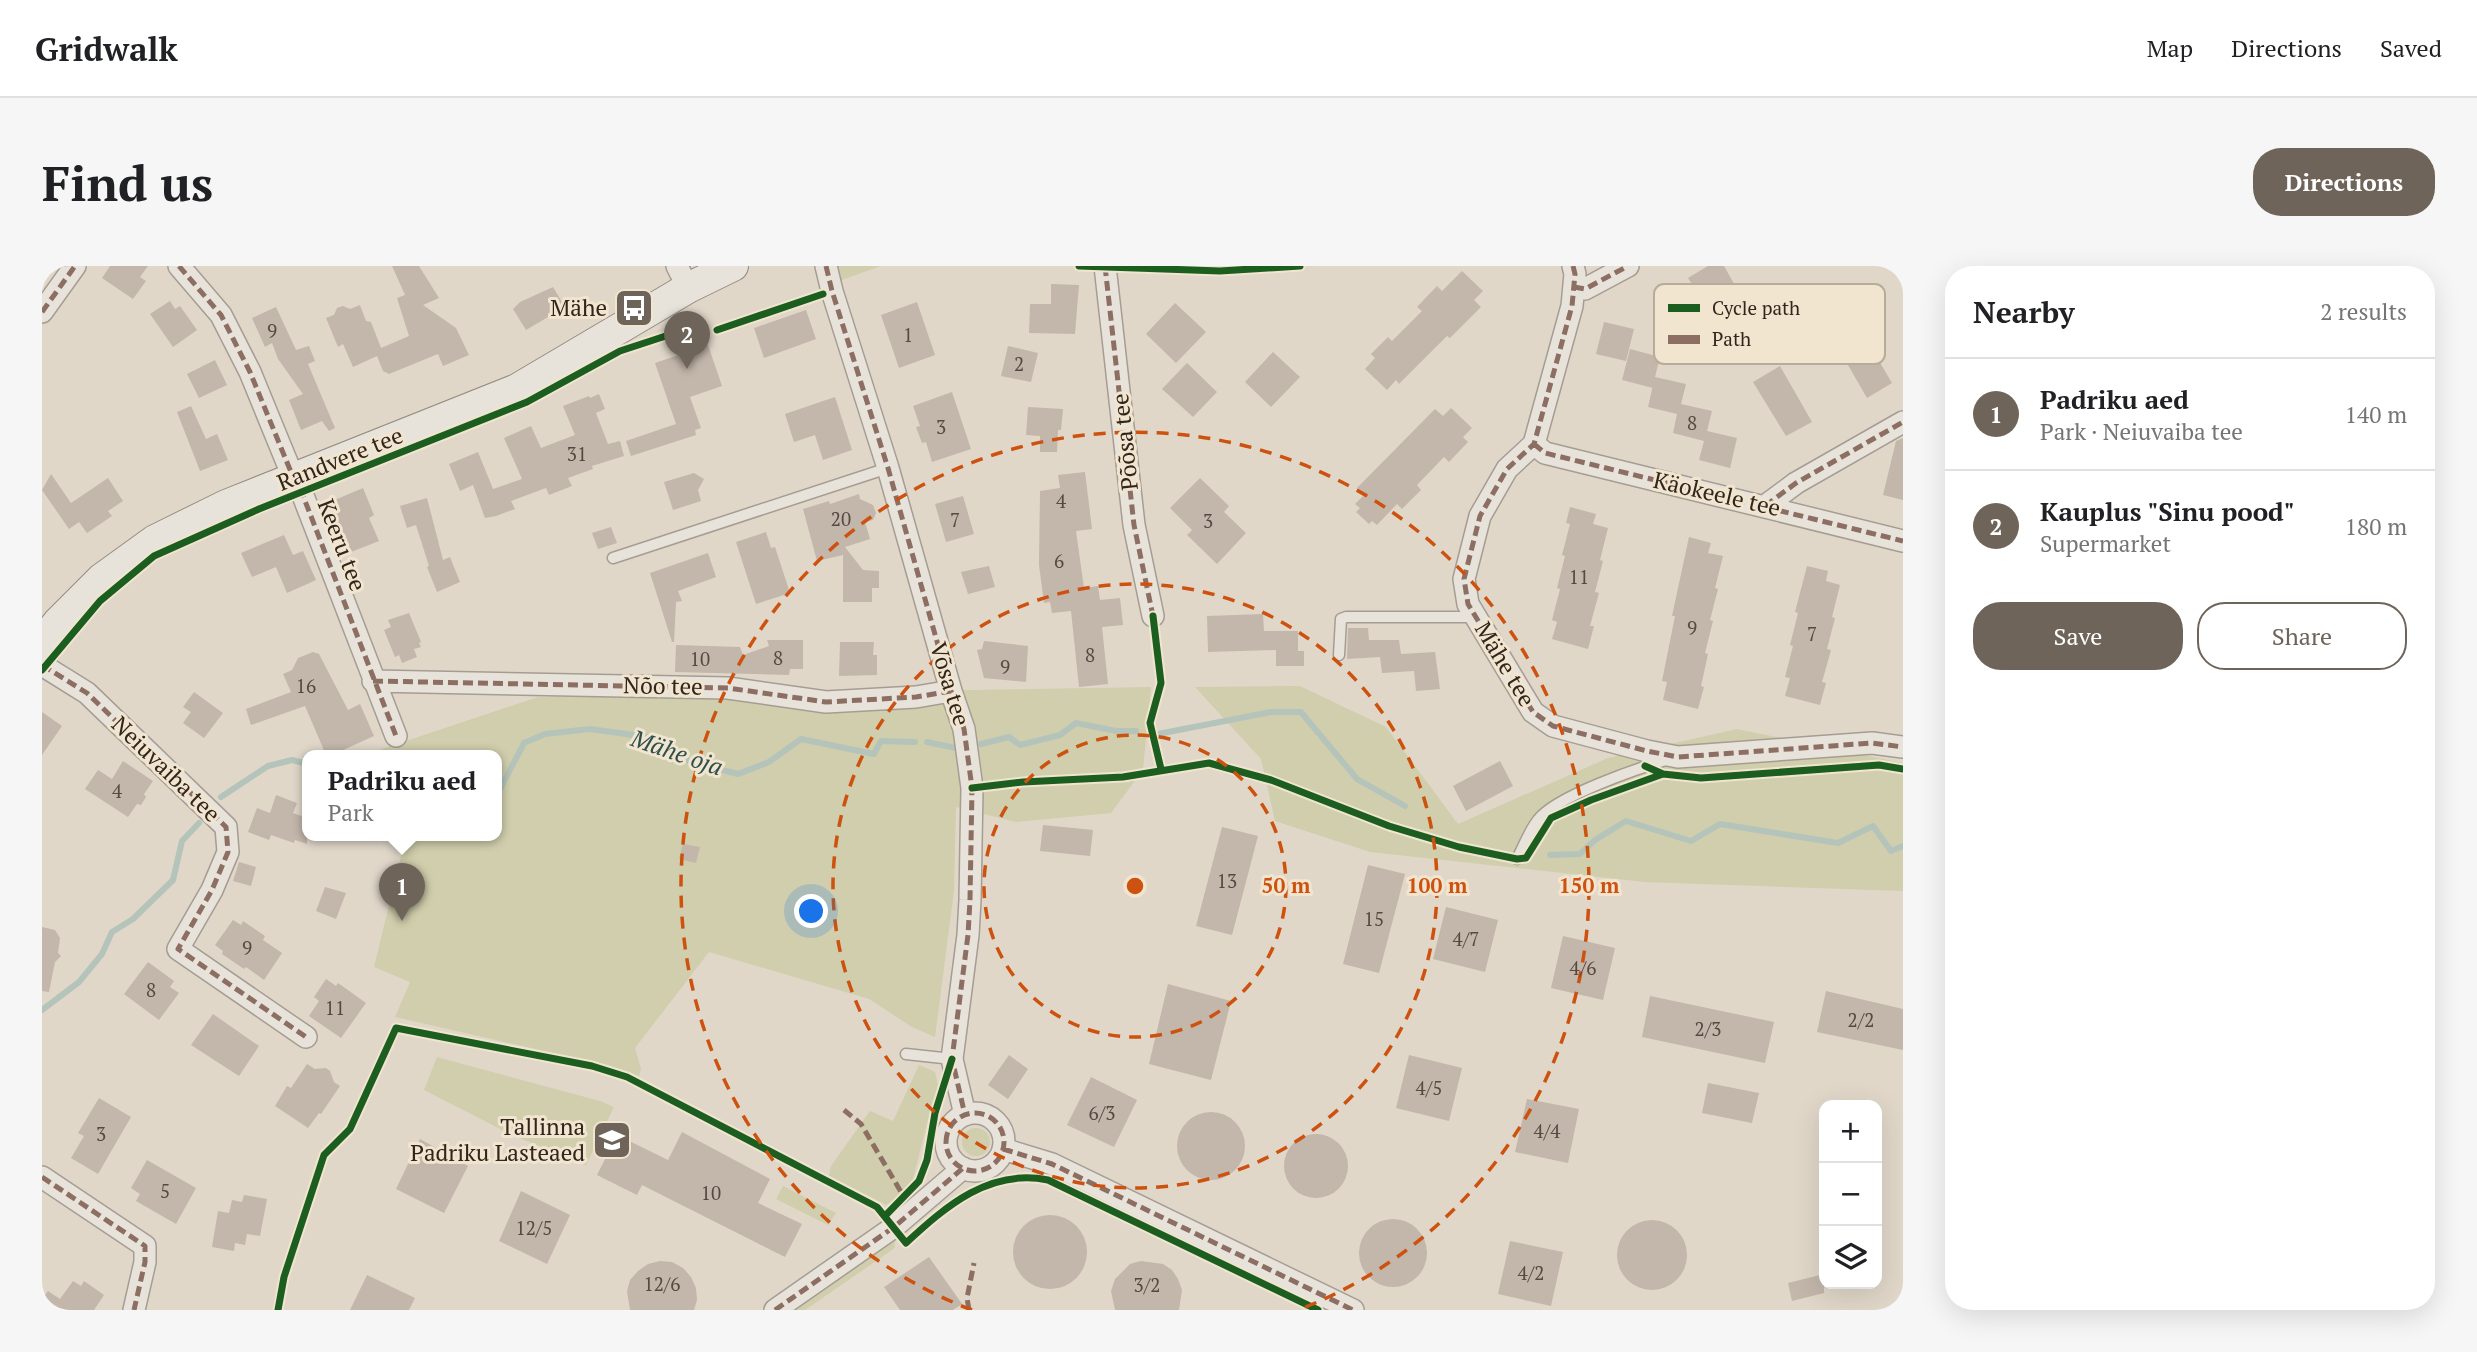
<!DOCTYPE html>
<meta charset="utf-8">
<style>
body{margin:0;font-family:"PT Serif",serif;background:#f6f6f6;color:#202124}
.controls{position:absolute;right:21px;bottom:21px;display:grid;overflow:hidden;border-radius:14px;box-shadow:0 7px 28px #0002}
.controls button{width:63px;height:63px;display:grid;place-items:center;padding:0;border:0;border-bottom:2px solid #e0e0e0;background:#fff;color:#202124;font:35px sans-serif}
.you{position:absolute;left:770px;top:646px;width:24px;height:24px;margin:-18px;border:5px solid #fff;border-radius:50%;background:#1a73e8;box-shadow:0 0 0 10px #1a73e833}
.badge{display:grid;place-items:center;width:46px;height:46px;border-radius:50%;background:#6e6459;color:#fff;font-size:23px;font-weight:700}
.pin{position:absolute;translate:-50% -58px;filter:drop-shadow(0 2px 4px #0008)}
.pin::after{content:'';position:absolute;top:37px;width:24px;height:21px;background:inherit;clip-path:polygon(0 0,100% 0,50% 100%)}
.popup{position:absolute;left:260px;top:484px;width:200px;height:91px;box-sizing:border-box;display:grid;place-content:center;border-radius:14px;background:#fff;filter:drop-shadow(0 2px 5px #0005);font-size:23px;white-space:nowrap;color:#757577}
.popup b{font-size:26px;color:#202124}
.popup::after{content:'';position:absolute;left:50%;top:100%;margin-left:-14px;border:14px solid transparent;border-top-color:#fff}
.list{margin:0;padding:0;list-style:none}
h2{display:flex;justify-content:space-between;align-items:center;height:91px;margin:0;padding:0 28px;font-size:30px}
h2 small{font-size:23px;font-weight:400;color:#757577}
.list li{display:grid;grid-template-columns:46px 1fr auto;gap:21px;align-items:center;box-sizing:border-box;height:112px;padding:0 28px;border-top:2px solid #e0e0e0}
.list b{display:block;font-size:26px;white-space:nowrap}
.list p{margin:0;font-size:23px;white-space:nowrap;color:#757577}
.list em{font-size:23px;font-style:normal;color:#757577}
.actions{display:flex;gap:14px;padding:21px 28px}
.actions a{flex:1;padding:16px 0;border:2px solid #6e6459;border-radius:28px;text-align:center;font-size:24px;color:#6e6459}
.actions .main{background:#6e6459;color:#fff}
.icon{flex:none;width:38px;height:38px;fill:none;stroke:currentColor;stroke-width:2;stroke-linecap:round;stroke-linejoin:round}
.map{position:relative;flex:none;width:1861px;height:1044px;overflow:hidden;border-radius:28px}
header{display:flex;align-items:center;gap:42px;box-sizing:border-box;height:98px;padding:0 35px;background:#fff;border-bottom:2px solid #e0e0e0}
header strong{font-size:33px}
nav{display:flex;gap:38px;margin-inline-start:auto;font-size:24px}
.intro{display:flex;align-items:center;justify-content:space-between;box-sizing:border-box;height:168px;padding:0 42px}
h1{margin:0;font-size:49px}
.button{padding:18px 32px;border-radius:28px;background:#6e6459;color:#fff;font-size:24px;font-weight:700}
main{display:flex;gap:42px;padding:0 42px}
aside{flex:1;background:#fff;border-radius:28px;box-shadow:0 7px 28px #0002}
.map>svg:first-child{display:block}
.green{fill:#d0ceac}
.lines{fill:none;stroke-linecap:round;stroke-linejoin:round}
.stream{stroke:#b5c4ba;stroke-width:6}
.building{fill:#c3b6aa}
.service-casing{stroke:#a59d93;stroke-width:13}
.minor-casing{stroke:#a59d93;stroke-width:24}
.secondary-casing{stroke:#948c83;stroke-width:32}
.service{stroke:#e8e3da;stroke-width:10}
.minor{stroke:#e8e3da;stroke-width:21}
.secondary{stroke:#e8e3da;stroke-width:30}
.quiet{stroke:#8d6e63;stroke-width:5;stroke-dasharray:10 5;stroke-linecap:butt}
.cycleway-casing{stroke:#f1e5cf;stroke-width:11}
.cycleway{stroke:#1b5e20;stroke-width:7}
.ring{fill:none;stroke:#cd510f;stroke-width:3.5;stroke-dasharray:12 9}
.labels{text-anchor:middle;stroke-width:6;stroke-linejoin:round;paint-order:stroke}
.number-label{font-size:19px;fill:#564a40}
.poi-label{font-size:23px;fill:#31261d;stroke:#f1e5cf;text-anchor:end}
.street-label{font-size:23px;fill:#31261d;stroke:#f1e5cf}
.water-label{font-size:24px;font-style:italic;fill:#2d504c;stroke:#f1e5cf}
.key{fill:#f1e5cf;stroke:#b7ac9a;stroke-width:2}
.key-label{font-size:19px;fill:#31261d}
.centre{fill:#cd510f;stroke:#f1e5cf;stroke-width:3.5}
.ring-label{font-size:21px;text-anchor:middle;font-weight:bold;fill:#cd510f;stroke:#f1e5cf;stroke-width:6;stroke-linejoin:round;paint-order:stroke}
</style>
<header>
<strong>Gridwalk</strong>
<nav><a>Map</a><a>Directions</a><a>Saved</a></nav>
</header>
<div class="intro"><h1>Find us</h1><a class="button">Directions</a></div>
<main>
<div class="map">
<svg width="1861" height="1044" viewBox="0 0 1861 1044">
<rect width="100%" height="100%" fill="#e0d7c9"/>
<!-- green -->
<path class="green" d="M795,0H839L797,15Z
M1258,420L1344,461L1416,558L1566,492L1695,463L1861,497V625L1603,616L1328,586L1233,555L1219,493L1153,421Z
M1109,421L1101,504L1069,547L974,556L914,541L912,625L893,771L870,761L827,733L667,686L593,782L599,803L597,810L572,801L353,751L368,716L332,701L362,577L353,569H454V489H322L496,431Z
M395,791L558,835L572,841L544,899L470,869L382,824Z
M877,799L893,806L897,824L886,854L871,913L863,926L844,939L787,910L789,900L828,845L851,855Z
M920 876a14 14 0 1 1 28 0a14 14 0 1 1-28 0Z
M741,920L794,947L786,959L734,933Z
M852,974L853,981L850,984L763,1044H753Z"/>
<g class="lines">
<!-- stream -->
<path class="stream" d="M1116,468L1229,446H1259L1315,513L1363,540
M885,476L914,482
M939,478L967,471L978,479L1018,469L1034,457L1074,465H1094
M179,531L226,500L250,494L266,498
M454,531L482,477L503,468L548,463L606,471L649,496L696,508L727,496L759,473L832,488L839,475L873,476
M1508,589L1538,588L1553,574L1584,555L1649,575L1678,558L1796,577L1831,560L1849,585L1861,580
M0,744L37,716L60,688L70,666L91,653L131,614L140,575L157,557"/>
</g>
<!-- building -->
<path class="building" d="M68,0H106L98,11L104,15L91,33L60,12Z
M350,0H377L397,32L381,39L414,62L427,89L401,100L396,88L347,108L341,105L335,90L311,101L301,78L296,81L284,52L292,49L295,42L301,40L308,43L318,39L324,55L329,56L339,82L367,70L355,32L363,29Z
M1666,0H1682L1712,53L1682,69L1646,12Z
M1420,5L1441,25L1432,34L1439,41L1408,72L1405,70L1357,118L1354,114L1345,124L1323,103L1333,92L1329,88L1346,71L1350,75L1380,45L1375,41L1395,20L1400,25Z
M1009,18L1037,19L1033,68L987,67L988,38H1009Z
M511,21L523,41L484,64L471,43L478,36Z
M128,35L133,43L138,40L155,64L131,81L108,48Z
M875,36L893,89L857,102L839,49Z
M1133,37L1164,66L1134,97L1104,68Z
M234,41L254,84L267,80L273,95L266,98L293,162L287,165L280,155L259,164L247,134L261,128L236,93L230,77L223,81L210,52Z
M764,44L774,73L722,92L712,62Z
M1813,54L1850,117L1825,132L1788,68Z
M1562,56L1592,63L1584,95L1554,88Z
M666,79L680,120L648,131L659,162L653,164L654,169L589,190L584,175L634,158L613,97Z
M966,80L996,87L989,116L959,110Z
M1588,83L1618,91L1613,111L1644,118L1639,138L1670,145L1665,165L1695,172L1688,202L1657,194L1662,175L1631,167L1635,148L1606,141L1611,119V122L1580,114Z
M1231,86L1258,111L1229,141L1203,116Z
M173,94L185,119L157,132L145,108Z
M1145,97L1175,126L1151,151L1120,123Z
M1738,100L1770,156L1744,170L1711,116Z
M910,126L929,183L890,196L884,176L880,177L874,161L878,160L871,140Z
M557,128L563,143L554,147L566,178L578,175L582,190L550,200L551,203L526,212L530,220L507,229L504,222L469,235L473,243L454,250L443,252L431,219L418,225L407,198L436,186L451,223L480,213L462,172L489,160L499,182L533,169L521,140L547,130L548,132Z
M793,131L810,184L781,194L773,169L752,176L743,148Z
M149,140L164,173L175,168L186,194L158,205L135,146Z
M986,141L1021,143L1019,164H1016L1015,186H998V170L984,169Z
M1409,142L1430,162L1421,171L1426,176L1407,196L1402,191L1375,219L1379,224L1360,243L1355,238L1335,259L1330,255L1327,258L1314,246L1318,242L1313,238L1322,229L1315,222L1393,143L1401,150Z
M1861,172V234L1841,229L1854,175Z
M1043,206L1050,263L1034,265L1042,322L1056,320L1058,334L1078,332L1081,359L1060,361L1066,418L1037,421L1029,345L1010,347L1008,336L1002,337L997,299L998,225L1018,222L1016,209Z
M652,207L662,213L656,224L659,235L631,244L622,216Z
M9,208L29,237L66,212L81,235L66,245L70,250L45,267L37,256L27,263L0,224Z
M1158,212L1187,240L1182,246L1204,267L1175,298L1145,269L1150,264L1128,242Z
M321,222L332,249L327,252L337,275L309,286L288,236Z
M817,228L818,233L831,239L834,247L831,254L823,256L828,273L803,281L821,304L837,305V322H830V336H801V289L775,295L761,243L787,235L788,238Z
M921,230L932,268L904,276L893,238Z
M385,232L401,294L408,291L418,316L395,326L385,301L387,300L374,259L365,262L358,240Z
M1528,241L1554,248L1551,258L1566,262L1558,294L1561,295L1553,326L1557,327L1548,360H1552L1546,383L1510,373L1515,356L1510,354L1518,323L1515,322L1523,290L1520,289L1528,258L1524,257Z
M569,261L575,277L556,283L550,267Z
M724,266L729,282L733,281L748,327L714,338L694,276Z
M242,269L251,289L261,285L274,314L245,327L234,301L210,311L199,287Z
M1647,271L1669,277L1666,287L1681,290L1673,322L1676,323L1668,354L1671,355L1663,387L1666,388L1659,420L1662,421L1656,443L1621,434L1625,416L1620,415L1633,350H1630Z
M666,287L674,311L636,325L640,335L634,336L632,376H630L608,307Z
M947,300L953,321L926,328L919,306Z
M1765,300L1786,305L1784,315L1798,319L1790,351L1793,352L1785,383L1789,384L1780,416L1784,417L1778,439L1743,430L1748,412L1743,411L1751,380L1748,379L1756,347L1753,346Z
M367,347L379,376L377,377L379,381L372,383L375,391L360,397L357,389L353,391L342,364L349,361L346,354Z
M1221,348L1222,365H1256V385H1262V400H1234V384L1166,386L1165,350Z
M1306,362H1326L1327,374H1357L1359,388L1393,386L1398,423L1374,425L1372,405L1340,407L1338,391L1305,393Z
M725,374H761V403H748L747,409L633,406L634,379L698,381L701,389L727,380Z
M942,375L986,380L984,416L942,412L935,384L940,383Z
M798,376H832L831,389H835V409L797,410Z
M271,386L277,388L306,444L318,438L332,470L290,489H284L263,440L209,459L204,443L249,426L241,408L250,404L256,392Z
M152,426L181,447L162,472L141,457L149,446L141,441Z
M0,446L20,460L0,489Z
M81,495L111,515L102,528L104,531L99,539L95,538L86,551L43,523L56,504L70,513Z
M1458,495L1471,520L1424,545L1411,520Z
M234,529L255,537L251,547L265,552V578L253,574L252,577L229,569L227,574L206,566L215,542L228,547Z
M1001,559L1051,564L1048,590L998,585Z
M1180,561L1216,570L1190,669L1154,660Z
M641,578L658,581L654,597L637,593Z
M197,596L214,601L209,620L191,615Z
M1326,599L1363,608L1337,707L1301,698Z
M283,621L304,627L294,653L274,645Z
M1404,641L1456,654L1443,706L1391,693Z
M191,654L199,659L201,655L223,670L221,674L240,687L222,714L204,701L202,703L180,688L181,685L173,679Z
M0,661L13,664L18,672L16,687L19,690L13,696L7,726L0,725Z
M1521,670L1573,682L1561,734L1509,722Z
M106,696L132,715L128,721L137,727L117,754L82,728Z
M284,713L294,720L296,717L324,737L299,772L267,750L277,735L272,731Z
M1126,718L1189,735L1169,814L1107,798Z
M1784,725L1861,743V784L1775,766Z
M1608,730L1732,756L1723,797L1600,771Z
M171,748L217,780L197,810L149,779Z
M967,789L986,803L966,833L946,819Z
M1367,789L1420,802L1407,855L1354,842Z
M265,798L273,803L284,802L288,805L292,816L298,820L279,848L277,847L266,862L233,840L245,820L249,822Z
M1049,811L1095,834L1072,881L1025,859Z
M1666,817L1717,827L1710,857L1660,847Z
M57,832L89,851L56,908L29,892L42,870L36,867Z
M1485,833L1537,843L1526,897L1473,886Z
M1135 880a34 34 0 1 1 68 0a34 34 0 1 1-68 0Z
M640,866L728,913L716,937L760,958L743,991L600,919L595,929L555,909L575,869L626,894Z
M1242 900a32 32 0 1 1 64 0a32 32 0 1 1-64 0Z
M378,873L426,900L402,947L354,923Z
M105,894L154,922L134,958L94,935L98,928L89,922Z
M479,925L528,949L505,998L457,975Z
M202,929L225,933L218,970L205,968L203,979L193,977L192,985L170,981L176,945L187,947L190,934L200,936Z
M971 986a37 37 0 1 1 74 0a37 37 0 1 1-74 0Z
M1317 987a34 34 0 1 1 68 0a34 34 0 1 1-68 0Z
M1575 989a35 35 0 1 1 70 0a35 35 0 1 1-70 0Z
M1468,975L1521,986L1509,1040L1456,1028Z
M887,991L920,1038L911,1044H858L842,1021Z
M618,995L630,996L641,1002L649,1011L654,1022L655,1034L652,1044H588L585,1025L588,1014L596,1005L606,998Z
M1099,995L1121,998L1130,1004L1136,1013L1140,1024L1137,1044H1073L1069,1025L1073,1013L1088,998Z
M1782,1008V1027L1750,1035L1746,1017Z
M325,1009L373,1032L367,1044H308Z
M31,1015L39,1020L42,1015L62,1029L52,1044H0V1033L6,1025L18,1033Z"/>
<g class="lines">
<defs>
<path id="service" d="M571,292L846,202
M1297,389L1299,353L1304,351H1434
M1475,593C1482,580 1487,565 1496,554C1514,530 1597,502 1627,493
M864,788L910,793"/>
<path id="minor" d="M137,0L179,49L208,106L251,211L260,227L354,470
M635,0L646,22
M784,0L790,25L846,202L909,425L922,463L930,522L928,634L926,669L910,793L923,849
M1063,0L1092,259L1111,350
M1531,0L1533,8L1530,40L1492,178L1465,203L1438,250L1422,313L1426,338L1491,446L1511,460L1605,485L1636,491L1830,477L1861,481
M1532,21L1543,23L1586,0
M0,46L33,0
M1492,178L1503,187L1861,275
M1723,240L1754,217L1861,156
M0,399L45,427L184,561L186,586L170,624L136,683L264,771
M331,415L686,422L784,436L874,431L909,425
M904 876a29 29 0 1 1 58 0a29 29 0 1 1-58 0Z
M961,883L1010,898L1311,1044
M0,911L103,980V996L92,1044
M733,1044L852,961L921,902"/>
<path id="secondary" d="M0,377L16,356L59,313L113,274L184,239L475,123L646,22L691,0"/>
</defs>
<!-- service casing -->
<use href="#service" class="service-casing"/>
<!-- minor casing -->
<use href="#minor" class="minor-casing"/>
<!-- secondary casing -->
<use href="#secondary" class="secondary-casing"/>
<!-- service -->
<use href="#service" class="service"/>
<!-- minor -->
<use href="#minor" class="minor"/>
<!-- secondary -->
<use href="#secondary" class="secondary"/>
<!-- quiet -->
<path class="quiet" d="M137,0L179,49L208,106L251,211L260,227L354,470
M784,0L790,25L846,202L909,425L922,463L930,522L928,634L926,669L910,793L923,849
M1063,0L1092,259L1111,350
M1531,0L1533,8L1530,40L1492,178L1465,203L1438,250L1422,313L1426,338L1491,446L1511,460L1605,485L1636,491L1830,477L1861,481
M1532,21L1543,23L1586,0
M0,46L33,0
M1492,178L1503,187L1861,275
M1723,240L1754,217L1861,156
M0,399L45,427L184,561L186,586L170,624L136,683L264,771
M331,415L686,422L784,436L874,431L909,425
M802,844L819,858L862,931
M904 876a29 29 0 1 1 58 0a29 29 0 1 1-58 0Z
M961,883L1010,898L1311,1044
M0,911L103,980V996L92,1044
M733,1044L852,961L921,902
M927,1044L925,1032L932,997"/>
<defs>
<path id="cycleway" d="M1037,0L1178,5L1258,0
M675,64L781,28
M1111,350L1119,417L1108,457L1119,503
M0,404L58,335L112,290L217,243L485,136L578,85L645,63L660,69
M1603,500L1621,508L1659,512L1837,499L1861,503
M930,522L981,516L1081,511L1167,497L1229,514L1347,560L1417,581L1475,593L1484,592L1509,552L1549,534L1621,508
M843,950L877,915L885,894L893,847L910,793
M236,1044L242,1011L282,889L308,863L354,762L550,800L585,811L835,941L864,977C904,940 948,902 1006,914L1276,1044"/>
</defs>
<!-- cycleway casing -->
<use href="#cycleway" class="cycleway-casing"/>
<!-- cycleway -->
<use href="#cycleway" class="cycleway"/>
</g>
<!-- distance rings -->
<g class="ring">
<circle cx="1093" cy="620" r="151"/>
<circle cx="1093" cy="620" r="302"/>
<path d="M930 1044A454 454 0 1 1 1256 1044"/>
</g>
<!-- icons -->
<defs>
<symbol id="bus-square" viewBox="-11 -11 22 22"><rect x="-9" y="-9" width="18" height="18" rx="4" fill="#6e6459" stroke="#f1e5cf"/><path d="M-5-6H5V4H4V6H2V4H-2V6H-4V4H-5ZM-3.5-4V0h7V-4ZM-3.5 1.2v1.5H-2V1.2ZM2 1.2v1.5H3.5V1.2Z" fill="#fff"/></symbol>
<symbol id="school-square" viewBox="-11 -11 22 22"><rect x="-9" y="-9" width="18" height="18" rx="4" fill="#6e6459" stroke="#f1e5cf"/><path d="M0-5L7-2L0 1L-7-2ZM-4 1L0 2.5L4 1V4Q0 6-4 4Z" fill="#fff"/></symbol>
</defs>
<g fill-rule="evenodd">
<use href="#bus-square" x="570" y="20" width="44" height="44"/>
<use href="#school-square" x="548" y="852" width="44" height="44"/>
</g>
<g class="labels">
<!-- number labels -->
<g class="number-label">
<text x="230" y="72">9</text>
<text x="866" y="76">1</text>
<text x="977" y="105">2</text>
<text x="1650" y="164">8</text>
<text x="899" y="168">3</text>
<text x="535" y="195">31</text>
<text x="1019" y="242">4</text>
<text x="799" y="260">20</text>
<text x="913" y="261">7</text>
<text x="1166" y="262">3</text>
<text x="1017" y="302">6</text>
<text x="1537" y="318">11</text>
<text x="1650" y="369">9</text>
<text x="1770" y="375">7</text>
<text x="1048" y="396">8</text>
<text x="736" y="399">8</text>
<text x="658" y="400">10</text>
<text x="963" y="408">9</text>
<text x="264" y="427">16</text>
<text x="75" y="532">4</text>
<text x="1185" y="622">13</text>
<text x="1332" y="660">15</text>
<text x="1424" y="680">4/7</text>
<text x="205" y="689">9</text>
<text x="1541" y="709">4/6</text>
<text x="109" y="731">8</text>
<text x="293" y="749">11</text>
<text x="1819" y="761">2/2</text>
<text x="1666" y="770">2/3</text>
<text x="1387" y="829">4/5</text>
<text x="1060" y="854">6/3</text>
<text x="1505" y="872">4/4</text>
<text x="59" y="875">3</text>
<text x="123" y="932">5</text>
<text x="669" y="934">10</text>
<text x="492" y="969">12/5</text>
<text x="1489" y="1014">4/2</text>
<text x="620" y="1025">12/6</text>
<text x="1105" y="1026">3/2</text>
</g>
<!-- poi labels -->
<g class="poi-label">
<text x="565" y="50">Mähe</text>
<text x="543" y="869">Tallinna<tspan x="543" dy="26">Padriku Lasteaed</tspan></text>
</g>
<!-- street labels -->
<g class="street-label">
<text transform="translate(1083 176) rotate(-96)" y="8">Põõsa tee</text>
<text transform="translate(298 193) rotate(-22)" y="8">Randvere tee</text>
<text transform="translate(1675 228) rotate(13)" y="8">Käokeele tee</text>
<text transform="translate(300 279) rotate(69)" y="8">Keeru tee</text>
<text transform="translate(1463 398) rotate(59)" y="8">Mähe tee</text>
<text transform="translate(908 418) rotate(73)" y="8">Võsa tee</text>
<text transform="translate(621 420) rotate(1)" y="8">Nõo tee</text>
<text transform="translate(124 503) rotate(44)" y="8">Neiuvaiba tee</text>
</g>
<!-- water labels -->
<g class="water-label">
<text transform="translate(635 487) rotate(19)" y="8">Mähe oja</text>
</g>
</g>
<!-- legend -->
<rect x="1612" y="18" width="231" height="80" rx="10" class="key"/>
<rect x="1626" y="38" width="32" height="8" fill="#1b5e20"/>
<rect x="1626" y="69" width="32" height="9" fill="#8d6e63"/>
<g class="key-label">
<text x="1670" y="49">Cycle path</text>
<text x="1670" y="80">Path</text>
</g>
<circle cx="1093" cy="620" r="10" class="centre"/>
<g class="ring-label">
<text x="1244" y="627">50 m</text>
<text x="1395" y="627">100 m</text>
<text x="1547" y="627">150 m</text>
</g>
</svg>
<div class="controls">
<button>+</button>
<button>−</button>
<button><svg class="icon" aria-label="layers" viewBox="0 0 24 24"><path d="M12 4l9 5-9 5-9-5zM3 14l9 5 9-5"/></svg></button>
</div>
<div class="you"></div>
<div class="pin badge" style="left:360px;top:655px">1</div>
<div class="popup"><b>Padriku aed</b>Park</div>
<div class="pin badge" style="left:645px;top:103px">2</div>
</div>
<aside>
<h2>Nearby<small>2 results</small></h2>
<ul class="list">
<li><span class="badge">1</span><div><b>Padriku aed</b><p>Park · Neiuvaiba tee</p></div><em>140 m</em></li>
<li><span class="badge">2</span><div><b>Kauplus &quot;Sinu pood&quot;</b><p>Supermarket</p></div><em>180 m</em></li>
</ul>
<div class="actions"><a class="main">Save</a><a>Share</a></div>
</aside>
</main>
